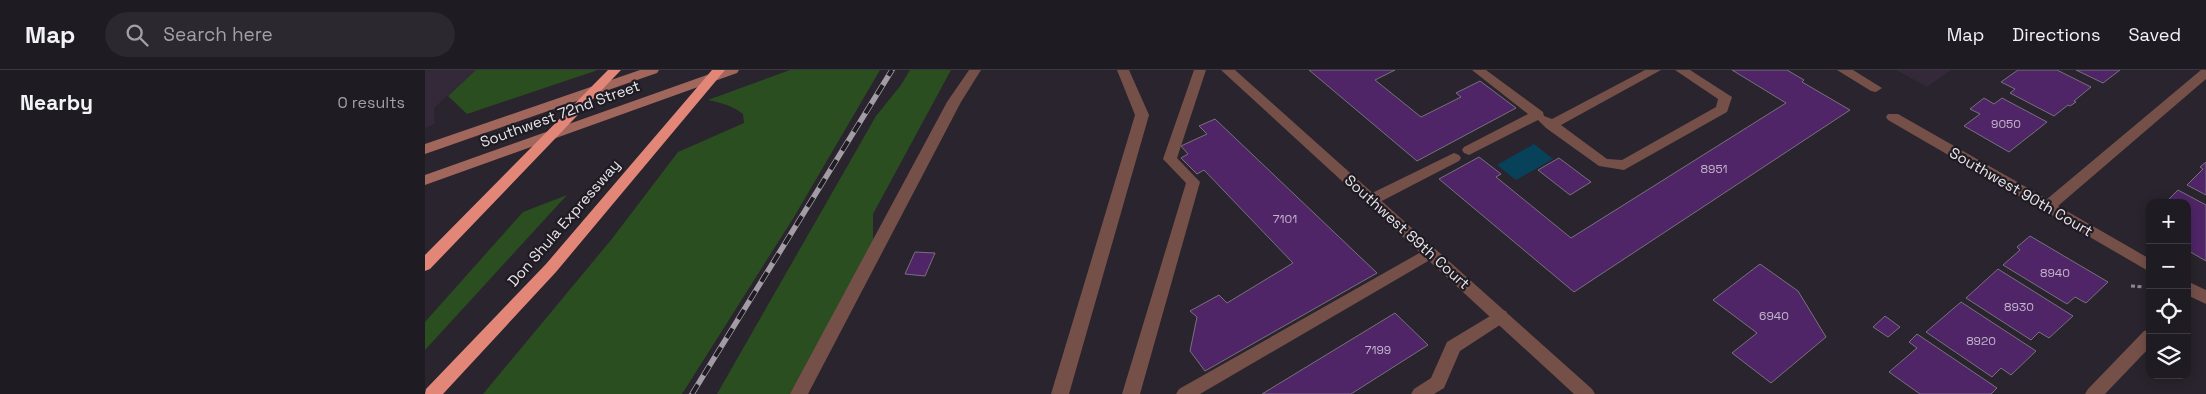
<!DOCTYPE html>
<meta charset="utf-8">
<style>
body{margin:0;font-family:"Space Grotesk",sans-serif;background:#2c282f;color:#f1f3f6}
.controls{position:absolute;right:15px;bottom:15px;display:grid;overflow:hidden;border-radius:10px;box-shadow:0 2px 12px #0003}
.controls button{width:45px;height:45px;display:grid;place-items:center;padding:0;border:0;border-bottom:1px solid #3c3940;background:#1f1b22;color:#f1f3f6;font:25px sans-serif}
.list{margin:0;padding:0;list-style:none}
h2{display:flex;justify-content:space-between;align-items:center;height:65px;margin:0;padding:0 20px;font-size:21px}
h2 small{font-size:16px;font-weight:400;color:#a1a1a5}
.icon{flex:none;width:28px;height:28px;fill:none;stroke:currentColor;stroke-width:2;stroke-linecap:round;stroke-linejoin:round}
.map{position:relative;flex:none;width:1781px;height:324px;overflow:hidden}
header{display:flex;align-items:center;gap:30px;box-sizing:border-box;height:70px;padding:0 25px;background:#1f1b22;border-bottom:1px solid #3c3940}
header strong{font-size:24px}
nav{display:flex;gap:28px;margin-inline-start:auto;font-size:18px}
.search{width:350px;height:45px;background:#2c282f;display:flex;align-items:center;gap:12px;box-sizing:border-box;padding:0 18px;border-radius:28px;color:#a1a1a5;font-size:19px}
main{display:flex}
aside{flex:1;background:#1f1b22}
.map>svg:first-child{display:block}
.commercial{fill:#342938}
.green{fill:#2b4e21}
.water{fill:#08425a}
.building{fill:#4f2567;stroke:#77717c}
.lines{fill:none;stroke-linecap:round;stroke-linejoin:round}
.path{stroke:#8e8991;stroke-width:3;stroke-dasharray:4 2.5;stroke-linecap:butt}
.lane{fill:#755049;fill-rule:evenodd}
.street{fill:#755049;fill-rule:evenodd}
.secondary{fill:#a1665c;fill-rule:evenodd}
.highway{fill:#e28677;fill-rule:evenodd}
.rail-casing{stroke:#a29da4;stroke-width:5.5}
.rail{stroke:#1f1b23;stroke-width:4;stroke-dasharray:11;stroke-linecap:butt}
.labels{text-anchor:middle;stroke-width:4.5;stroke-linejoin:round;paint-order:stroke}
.number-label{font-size:12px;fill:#c2b5ca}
.street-label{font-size:15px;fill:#e9e5eb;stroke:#1f1b23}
</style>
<header>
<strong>Map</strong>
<div class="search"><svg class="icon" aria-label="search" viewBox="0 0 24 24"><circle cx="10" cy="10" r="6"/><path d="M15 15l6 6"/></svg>Search here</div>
<nav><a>Map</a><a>Directions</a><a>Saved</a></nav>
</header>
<main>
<aside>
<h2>Nearby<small>0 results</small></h2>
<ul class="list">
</ul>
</aside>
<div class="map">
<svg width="1781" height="324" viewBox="0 0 1781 324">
<rect width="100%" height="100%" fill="#29242d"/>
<!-- commercial -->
<path class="commercial" d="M0,0H51L9,38L10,54L0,58Z
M1471,0H1526L1502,17Z"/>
<!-- green -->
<path class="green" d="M51,0H173L42,44L23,26Z
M365,0H455L369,147L257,324H58L186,170L253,82L319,53L318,44C307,35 296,33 283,30Z
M485,0H526L448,144V170L366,324H292L451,46L476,15Z
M142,125L0,280V252L98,142Z"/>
<!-- water -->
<path class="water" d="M1109,74L1128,89L1091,110L1072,95Z"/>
<!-- building -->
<path class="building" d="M884,0H970L950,10L996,47L1036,27L1031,23L1055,11L1091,38L992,91Z
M1307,0H1362L1379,10L1377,12L1425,40L1149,222L1014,109L1054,87L1076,104L1071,107L1146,168L1361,33Z
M1593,0H1632L1666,17L1649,31L1651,32L1645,36L1643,35L1629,46L1585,23L1590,19L1576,12Z
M1651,0H1695L1678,13Z
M1559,28L1569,34L1577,28L1622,52L1584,82L1539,56L1555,44L1545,39Z
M790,49L952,203L780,301L765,281L772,247L765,241L794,225L802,233L868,193L779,100L772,104L756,88L763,84L756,76L782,64L774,56Z
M1134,88L1166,112L1145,125L1113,100Z
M1781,92V125L1762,115L1778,99L1775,97Z
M1753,120L1781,135V191L1762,180V133H1740Z
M1605,166L1683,212L1661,233L1650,227L1642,234L1578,195L1595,180L1592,177Z
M490,182L510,183L500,206L480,204Z
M1335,194L1373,221L1401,267L1346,313L1307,283L1332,263L1288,230Z
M1573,199L1648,246L1624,268L1614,262L1606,270L1541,228Z
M1536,232L1611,281L1586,305L1576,298L1567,307L1501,262Z
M970,243L1003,275L926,324H837Z
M1460,246L1475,257L1463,267L1448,257Z
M1492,264L1572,318L1566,324H1495L1464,302L1492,278L1484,272Z"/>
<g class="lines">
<!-- path -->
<path class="path" d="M1706,216L1719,217"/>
<!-- lane -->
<path class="lane" d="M544,0H556L536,32L383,324H365L522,32Z
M692,0H704L724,45L644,324H626L710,45Z
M769,0H781L752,88L775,112L715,324H697L761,113L738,89Z
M1029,83L1034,85L1036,88L1034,91L951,134H941L939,130L941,126Z
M1005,177L1010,179L1013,183L1010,187L775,324H751L754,319Z
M1075,240L1081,241L1083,246L1081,251L1035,281L1019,318L1009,324H986L989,319L1006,308L1022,272Z"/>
<!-- street -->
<path class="street" d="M796,0H810L1167,319L1170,324H1149Z
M1047,0H1061L1118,42L1119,46L1127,49L1220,0H1236L1136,55L1182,89L1197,90L1291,37L1293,29L1250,0H1265L1307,27L1302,42L1199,100L1174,96L1121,58L1113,50L1044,85L1039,83L1037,80L1039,77L1103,44Z
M1412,0H1428L1457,18L1451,22L1446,21Z
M1776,0H1781V9L1633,136L1725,189V202L1463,50L1461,47L1463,44H1473L1622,129Z
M1762,211L1781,220V234L1762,225Z
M1725,259V277L1680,324H1660L1663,319L1719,261Z"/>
<!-- secondary -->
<path class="secondary" d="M215,0H234L232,3L0,84V74Z
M296,0H314L312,3L0,115V105Z"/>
<!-- highway -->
<path class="highway" d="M183,0H196L5,199L0,201V185Z
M287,0H300L131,202L18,324H0L1,319L121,194Z"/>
<defs>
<path id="rail" d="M267,324L467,0"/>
</defs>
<!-- rail casing -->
<use href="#rail" class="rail-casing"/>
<!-- rail -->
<use href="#rail" class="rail"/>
</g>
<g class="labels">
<!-- number labels -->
<g class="number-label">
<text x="1581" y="58">9050</text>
<text x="1289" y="103">8951</text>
<text x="860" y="153">7101</text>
<text x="1630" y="207">8940</text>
<text x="1594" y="241">8930</text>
<text x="1349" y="250">6940</text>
<text x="1556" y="275">8920</text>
<text x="953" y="284">7199</text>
</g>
<!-- street labels -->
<g class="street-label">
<text transform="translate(135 44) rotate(-20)" y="5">Southwest 72nd Street</text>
<text transform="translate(1596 122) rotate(30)" y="5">Southwest 90th Court</text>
<text transform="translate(139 153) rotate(-49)" y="5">Don Shula Expressway</text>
<text transform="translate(982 162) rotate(42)" y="5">Southwest 89th Court</text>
</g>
</g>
</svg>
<div class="controls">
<button>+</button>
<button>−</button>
<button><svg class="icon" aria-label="locate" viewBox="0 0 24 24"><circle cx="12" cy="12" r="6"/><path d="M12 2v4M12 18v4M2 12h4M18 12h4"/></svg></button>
<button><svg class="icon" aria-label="layers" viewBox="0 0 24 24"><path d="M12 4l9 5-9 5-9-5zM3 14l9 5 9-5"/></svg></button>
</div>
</div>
</main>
